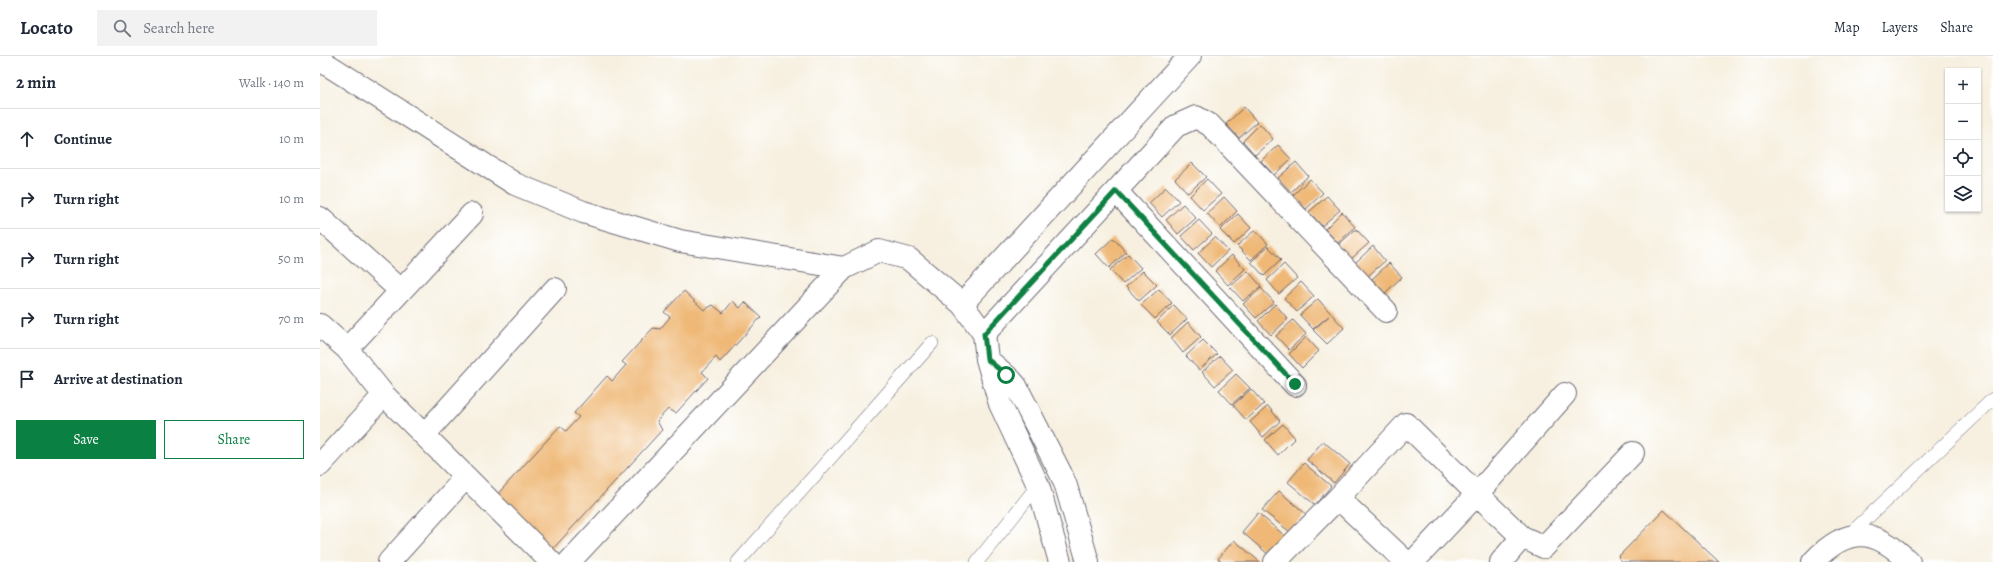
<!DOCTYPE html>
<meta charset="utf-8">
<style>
body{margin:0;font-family:Alegreya,serif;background:#f2f2f3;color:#1f2937}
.controls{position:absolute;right:12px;top:12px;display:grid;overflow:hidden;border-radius:0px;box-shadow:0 1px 3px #0004}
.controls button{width:36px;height:36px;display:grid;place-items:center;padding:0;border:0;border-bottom:1px solid #e0e1e3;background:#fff;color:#1f2937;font:20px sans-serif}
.stop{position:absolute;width:12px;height:12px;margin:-9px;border:3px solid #0b8043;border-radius:50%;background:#fff}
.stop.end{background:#0b8043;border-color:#fff;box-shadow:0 1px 4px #0008}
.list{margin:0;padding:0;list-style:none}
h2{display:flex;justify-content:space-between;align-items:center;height:52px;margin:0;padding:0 16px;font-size:17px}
h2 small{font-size:13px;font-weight:400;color:#747a83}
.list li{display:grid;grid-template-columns:26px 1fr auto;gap:12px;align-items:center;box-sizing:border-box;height:60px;padding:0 16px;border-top:1px solid #e0e1e3}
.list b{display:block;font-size:15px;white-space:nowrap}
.list em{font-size:13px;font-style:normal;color:#747a83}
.actions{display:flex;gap:8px;padding:12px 16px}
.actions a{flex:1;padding:9px 0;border:1px solid #0b8043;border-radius:0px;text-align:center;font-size:14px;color:#0b8043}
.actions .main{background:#0b8043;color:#fff}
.icon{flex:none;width:22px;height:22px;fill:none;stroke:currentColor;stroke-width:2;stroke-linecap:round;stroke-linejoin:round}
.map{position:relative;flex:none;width:1673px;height:506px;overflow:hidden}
header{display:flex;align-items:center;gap:24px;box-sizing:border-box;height:56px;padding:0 20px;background:#fff;border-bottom:1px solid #e0e1e3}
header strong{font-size:19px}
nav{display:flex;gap:22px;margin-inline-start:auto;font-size:14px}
.search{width:280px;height:36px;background:#f2f2f3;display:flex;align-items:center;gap:10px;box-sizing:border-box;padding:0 14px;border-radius:0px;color:#747a83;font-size:15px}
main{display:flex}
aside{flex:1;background:#fff}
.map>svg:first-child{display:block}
.building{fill:#efb876}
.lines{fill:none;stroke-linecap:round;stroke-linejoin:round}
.lane-casing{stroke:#6d6a75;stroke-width:14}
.street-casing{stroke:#6d6a75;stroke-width:24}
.secondary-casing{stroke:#6d6a75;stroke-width:24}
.lane{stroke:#fff;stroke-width:13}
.street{stroke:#fff;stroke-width:22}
.secondary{stroke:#fff;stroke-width:22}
.route{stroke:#0b8043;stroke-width:5}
</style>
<header>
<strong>Locato</strong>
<div class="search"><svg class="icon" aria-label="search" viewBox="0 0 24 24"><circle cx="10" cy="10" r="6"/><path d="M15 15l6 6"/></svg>Search here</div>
<nav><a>Map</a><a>Layers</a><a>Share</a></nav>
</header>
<main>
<aside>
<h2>2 min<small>Walk · 140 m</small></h2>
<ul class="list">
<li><svg class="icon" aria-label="ahead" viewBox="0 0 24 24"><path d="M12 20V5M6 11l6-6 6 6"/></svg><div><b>Continue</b></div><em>10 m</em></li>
<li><svg class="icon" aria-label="right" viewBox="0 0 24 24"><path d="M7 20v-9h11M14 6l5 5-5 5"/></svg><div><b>Turn right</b></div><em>10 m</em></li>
<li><svg class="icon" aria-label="right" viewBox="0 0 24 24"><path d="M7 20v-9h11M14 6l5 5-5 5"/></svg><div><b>Turn right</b></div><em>50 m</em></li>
<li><svg class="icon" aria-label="right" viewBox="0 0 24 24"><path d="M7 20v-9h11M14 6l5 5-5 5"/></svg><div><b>Turn right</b></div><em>70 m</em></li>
<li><svg class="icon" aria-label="arrive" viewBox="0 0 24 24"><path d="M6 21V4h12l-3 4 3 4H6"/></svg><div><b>Arrive at destination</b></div></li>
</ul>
<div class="actions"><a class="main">Save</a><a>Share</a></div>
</aside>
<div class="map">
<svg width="1673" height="506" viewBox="0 0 1673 506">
<rect width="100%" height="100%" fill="#fff"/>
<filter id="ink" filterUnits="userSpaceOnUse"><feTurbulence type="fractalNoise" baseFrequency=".025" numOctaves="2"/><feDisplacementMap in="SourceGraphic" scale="8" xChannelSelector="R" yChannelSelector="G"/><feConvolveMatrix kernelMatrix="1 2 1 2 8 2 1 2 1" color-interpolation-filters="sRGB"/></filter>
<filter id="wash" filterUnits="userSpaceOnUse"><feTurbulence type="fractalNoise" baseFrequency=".012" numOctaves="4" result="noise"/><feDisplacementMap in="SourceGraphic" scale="16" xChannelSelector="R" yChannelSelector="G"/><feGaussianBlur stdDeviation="0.9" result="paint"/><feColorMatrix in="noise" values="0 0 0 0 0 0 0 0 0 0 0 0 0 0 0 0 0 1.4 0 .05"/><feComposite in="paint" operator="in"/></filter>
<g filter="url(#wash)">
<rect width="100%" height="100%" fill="#f7f0e0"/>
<g id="blocks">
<!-- building -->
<path class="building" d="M924,51L937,66L919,82L906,68Z
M940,68L953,83L935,99L923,85Z
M958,89L971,103L954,119L941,105Z
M976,106L988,120L971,136L958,122Z
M872,107L886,121L868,137L855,123Z
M887,123L901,138L883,154L870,140Z
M990,123L1003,137L986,153L973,139Z
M846,131L859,145L842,161L829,147Z
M1007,140L1020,154L1002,170L989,156Z
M904,141L917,155L900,172L887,157Z
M863,148L876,162L858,178L846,164Z
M1022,156L1035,171L1018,187L1005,173Z
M918,158L931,172L914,188L900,174Z
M879,164L892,178L874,194L861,180Z
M1036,173L1049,187L1031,203L1018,189Z
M935,174L948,188L931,204L917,190Z
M895,181L908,195L891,211L878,197Z
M793,182L806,196L789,212L776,198Z
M948,190L961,204L944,220L931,206Z
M1053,190L1065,205L1048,220L1035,207Z
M808,198L821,212L803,228L790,214Z
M912,199L925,213L908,229L895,215Z
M1069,207L1082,221L1065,237L1052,223Z
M964,208L977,222L959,238L947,224Z
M823,215L837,229L819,245L806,231Z
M928,215L941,230L923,245L910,231Z
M981,226L994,240L977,256L964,242Z
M941,232L954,246L936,262L923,248Z
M839,233L852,247L835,263L821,249Z
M364,235L384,254L393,249L403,257L413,245L420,252L425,246L441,261L400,306L396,301L382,316L388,322L356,357L348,353L337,365L342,374L230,496L173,443L240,370L246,375L259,361L254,357L287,320L292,325L306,309L302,306L333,272L340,273L350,261L344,256Z
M998,243L1024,272L1007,288L993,274L1009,260L993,273L980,259Z
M955,248L968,263L951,279L938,265Z
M854,249L867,263L850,279L837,266Z
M973,264L986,278L969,294L956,280Z
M868,266L881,281L863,297L851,282Z
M986,281L999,295L982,312L969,298Z
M883,284L897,298L879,314L866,300Z
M900,300L913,314L895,330L882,316Z
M916,318L930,332L912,348L899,334Z
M931,333L944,348L926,364L913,349Z
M948,350L960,365L943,381L930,366Z
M963,368L975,382L958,399L945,384Z
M1003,385L1030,408L1014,427L987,404Z
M984,407L1011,430L995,449L968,426Z
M959,435L986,458L970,476L942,454Z
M1344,454L1399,506H1303L1298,501Z
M938,457L965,480L949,499L922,476Z
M914,484L940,506H902L898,503Z"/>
</g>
</g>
<g filter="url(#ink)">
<use href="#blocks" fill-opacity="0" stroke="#6d6a75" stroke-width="1"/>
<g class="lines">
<defs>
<path id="lane" d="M1528,480L1673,343
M418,506L612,287
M657,506L718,429"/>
<path id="street" d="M0,4L195,128L263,156L360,185L524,212
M796,135L975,329
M0,162L81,235
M642,248L870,0
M0,269L27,293L64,339L231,506
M664,278L856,70L876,61L890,69L1066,255
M27,293L152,158
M105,378L235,233
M0,409L64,339
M1018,442L1086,368L1157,438L1245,338
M69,506L146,421
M955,506L1018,442L1086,506
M1093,506L1157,438L1202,481
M1181,506L1202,481L1224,491L1313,397
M1493,506C1527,470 1555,471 1589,506"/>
<path id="secondary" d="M667,303L691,324L696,330L741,418L746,430L768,506
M249,506L524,212L559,195L589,203L642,248L664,278L667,303L680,348L718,429L740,506"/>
</defs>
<!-- lane casing -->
<use href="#lane" class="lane-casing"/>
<!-- street casing -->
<use href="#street" class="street-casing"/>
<!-- secondary casing -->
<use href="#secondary" class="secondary-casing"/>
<!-- lane -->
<use href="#lane" class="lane"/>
<!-- street -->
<use href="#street" class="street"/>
<!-- secondary -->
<use href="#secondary" class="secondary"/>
</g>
</g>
<g class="lines" filter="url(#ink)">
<!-- route -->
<path class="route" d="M686,319L667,303L664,278L796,135L975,328"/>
</g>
</svg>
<div class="controls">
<button>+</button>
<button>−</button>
<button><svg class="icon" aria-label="locate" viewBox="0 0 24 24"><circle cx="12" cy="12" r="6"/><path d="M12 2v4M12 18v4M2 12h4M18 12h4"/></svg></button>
<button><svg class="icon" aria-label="layers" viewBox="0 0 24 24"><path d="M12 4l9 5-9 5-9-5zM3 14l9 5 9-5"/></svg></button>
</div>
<div class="stop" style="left:686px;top:319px"></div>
<div class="stop end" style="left:975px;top:328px"></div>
</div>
</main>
